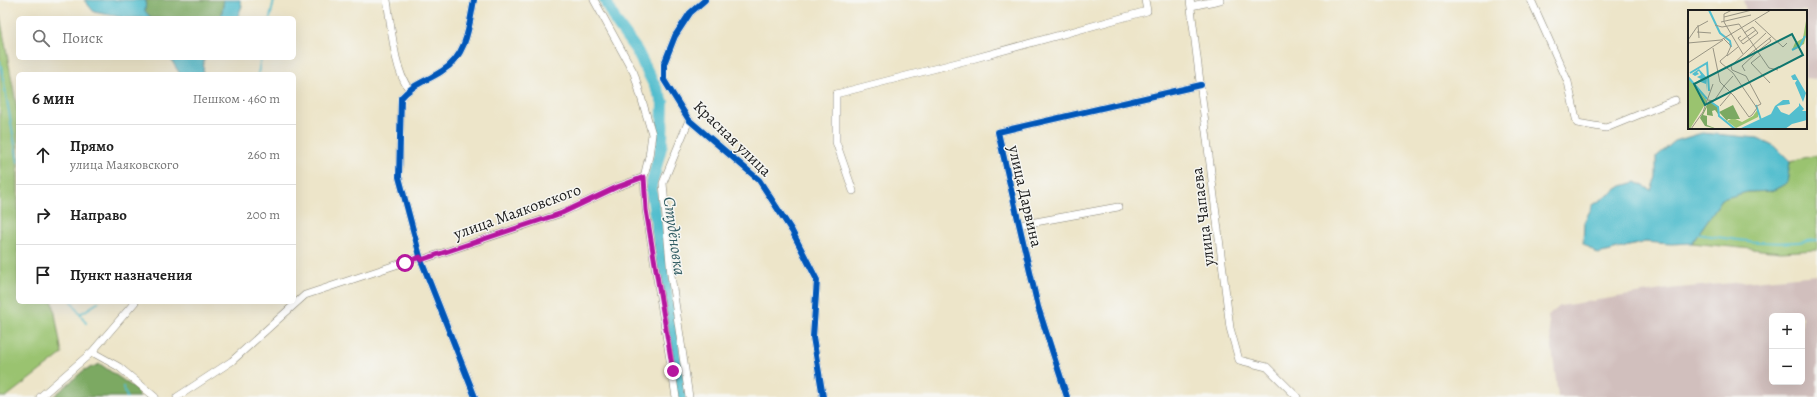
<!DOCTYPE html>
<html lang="ru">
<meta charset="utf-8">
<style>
body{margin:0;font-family:Alegreya,serif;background:#f2f2f2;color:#222}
.controls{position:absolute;right:12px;bottom:12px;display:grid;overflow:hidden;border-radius:6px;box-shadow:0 4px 16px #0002}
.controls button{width:36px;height:36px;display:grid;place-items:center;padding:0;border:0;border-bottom:1px solid #e0e0e0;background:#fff;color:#222;font:20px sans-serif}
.stop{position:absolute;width:12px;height:12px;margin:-9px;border:3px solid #b5179e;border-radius:50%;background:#fff}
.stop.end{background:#b5179e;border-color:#fff;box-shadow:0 1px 4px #0008}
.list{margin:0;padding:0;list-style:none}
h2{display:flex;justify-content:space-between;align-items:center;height:52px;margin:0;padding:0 16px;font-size:17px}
h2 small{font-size:13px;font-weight:400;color:#767676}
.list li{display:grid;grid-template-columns:26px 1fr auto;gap:12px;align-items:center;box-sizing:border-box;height:60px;padding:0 16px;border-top:1px solid #e0e0e0}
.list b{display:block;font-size:15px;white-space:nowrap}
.list p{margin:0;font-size:13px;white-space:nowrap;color:#767676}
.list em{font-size:13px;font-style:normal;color:#767676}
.icon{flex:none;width:22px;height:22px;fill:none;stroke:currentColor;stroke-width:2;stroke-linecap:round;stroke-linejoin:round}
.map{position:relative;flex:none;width:1817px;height:397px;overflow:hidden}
.search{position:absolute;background:#fff;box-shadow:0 4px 16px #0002;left:16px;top:16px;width:280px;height:44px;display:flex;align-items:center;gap:10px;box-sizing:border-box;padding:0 14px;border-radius:6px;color:#767676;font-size:15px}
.panel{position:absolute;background:#fff;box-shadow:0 4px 16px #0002;left:16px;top:72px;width:280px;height:232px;border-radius:6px}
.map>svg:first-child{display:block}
.industrial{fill:#d1bfbd;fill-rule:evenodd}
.green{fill:#9ac36f;stroke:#5b7046}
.forest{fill:#7ba962;stroke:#4c623f}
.water{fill:#53bece;stroke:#386d75}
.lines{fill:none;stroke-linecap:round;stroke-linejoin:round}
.stream{stroke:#53bece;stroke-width:2}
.river{stroke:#53bece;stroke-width:12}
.minor-casing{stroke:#848072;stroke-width:8}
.minor{stroke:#fff;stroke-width:7}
.cycleway-casing{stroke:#f6f6f2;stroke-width:8}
.cycleway{stroke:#0057b8;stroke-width:6}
.route{stroke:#b5179e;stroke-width:5}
.labels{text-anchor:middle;stroke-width:3;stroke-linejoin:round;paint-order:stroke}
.street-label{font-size:16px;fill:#1c1c1c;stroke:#f6f6f2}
.water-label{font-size:17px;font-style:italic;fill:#325d63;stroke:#f6f6f2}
.inset-river{fill:none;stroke:#53bece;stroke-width:2}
.inset-road{fill:none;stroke:#999584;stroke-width:1}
.view{fill:#0f766e;fill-opacity:0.15;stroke:#0f766e;stroke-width:2}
.inset-edge{fill:none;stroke:#1c1c1c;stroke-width:2}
</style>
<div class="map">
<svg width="1817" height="397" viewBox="0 0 1817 397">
<rect width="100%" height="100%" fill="#f6f6f2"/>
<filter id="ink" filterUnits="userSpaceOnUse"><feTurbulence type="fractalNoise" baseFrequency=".025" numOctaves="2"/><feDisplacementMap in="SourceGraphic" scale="8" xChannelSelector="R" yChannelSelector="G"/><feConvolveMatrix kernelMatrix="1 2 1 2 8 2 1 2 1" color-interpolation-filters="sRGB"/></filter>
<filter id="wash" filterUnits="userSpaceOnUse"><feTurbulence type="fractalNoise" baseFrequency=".012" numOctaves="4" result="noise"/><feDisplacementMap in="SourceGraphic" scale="16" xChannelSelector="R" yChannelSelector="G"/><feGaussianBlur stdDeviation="0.9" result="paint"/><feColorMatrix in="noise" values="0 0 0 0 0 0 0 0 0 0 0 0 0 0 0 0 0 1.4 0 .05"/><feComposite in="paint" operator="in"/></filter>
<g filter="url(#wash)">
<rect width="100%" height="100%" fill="#ede5c9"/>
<!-- industrial -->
<path class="industrial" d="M1743,0H1817V79L1806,78V11H1746Z
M1817,275V397H1558L1548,316L1560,306L1668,289ZM1772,316H1802V382H1772Z"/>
<!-- green -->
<path class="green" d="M0,16L18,114V302H53L62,354L6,397H0Z
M1817,155V250L1781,252L1692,243L1722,199L1746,192L1772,191L1787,183L1790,161Z"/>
<!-- forest -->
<path class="forest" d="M146,0H224L221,18H151L145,11Z
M100,364L136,389L140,397H53L84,370Z"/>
<!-- water -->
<path class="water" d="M84,0H146L145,11L151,18H126L94,12Z
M224,0H240L242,6L237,18H221Z
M170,58H204L203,74H180Z
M1702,133L1758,138L1775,146L1790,161L1787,183L1772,191L1747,192L1722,199L1692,243L1671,244L1645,242L1598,254L1583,243L1584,222L1593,205L1622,186L1636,182L1651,190L1656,177V157L1675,141Z"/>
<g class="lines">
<!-- stream -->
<path class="stream" d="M270,18L274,0
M0,61L18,162
M258,74L261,58
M1698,234C1739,241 1776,246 1817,240
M72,302L86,323
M80,314L99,302
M123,387L127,397"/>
<!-- river -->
<path class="river" d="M605,0L616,22L637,51L663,102L662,143L651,187L681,397"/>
</g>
</g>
<g filter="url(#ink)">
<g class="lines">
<defs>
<path id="minor" d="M387,0C391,24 394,71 409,89
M474,0C469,26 467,56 442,71C427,81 413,84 401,98L399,177L421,260L475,397
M594,0L634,73L652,134L649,156L644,177L646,210L676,397
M705,0L690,13L675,36L664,64V80L689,120L759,180L792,231L817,280L813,337L823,397
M1190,0L1230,328L1239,360L1267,367L1297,397
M1531,0L1568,82L1577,123L1606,128L1675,100
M1191,6L1220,0
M853,191L836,142V94L972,59L1147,11L1145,0
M1019,225L1118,207
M421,260L562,213L617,187L644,177
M92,352L119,367L155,397
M40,397L92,352L135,302
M177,397L232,361L305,295L420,257
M689,397L671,275L663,183L689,120
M1067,397L1038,307L998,132L1201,85"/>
</defs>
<!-- minor casing -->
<use href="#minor" class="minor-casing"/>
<!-- minor -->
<use href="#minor" class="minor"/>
<defs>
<path id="cycleway" d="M474,0C469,26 467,56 442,71C427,81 413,84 401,98L399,177L421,260L475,397
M705,0L690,13L675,36L664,64V80L689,120L759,180L792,231L817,280L813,337L823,397
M1067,397L1038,307L998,132L1201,85"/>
</defs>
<!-- cycleway casing -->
<use href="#cycleway" class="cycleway-casing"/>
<!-- cycleway -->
<use href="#cycleway" class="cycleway"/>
</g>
</g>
<g class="lines" filter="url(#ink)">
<!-- route -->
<path class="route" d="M405,263L420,257L421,260L562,213L617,187L644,177L646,210L673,371"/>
</g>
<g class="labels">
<!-- street labels -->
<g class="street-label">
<text transform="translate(733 138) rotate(44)" y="6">Красная улица</text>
<text transform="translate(1026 196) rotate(77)" y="6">улица Дарвина</text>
<text transform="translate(517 211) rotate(-20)" y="6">улица Маяковского</text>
<text transform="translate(1202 217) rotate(-97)" y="6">улица Чапаева</text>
</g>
<!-- water labels -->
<g class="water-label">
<text transform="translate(675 236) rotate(82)" y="6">Студёновка</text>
</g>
</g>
<!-- overview -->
<g transform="translate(1688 10)">
<rect width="119" height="119" fill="#ede5c9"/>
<path d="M118,11L119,21L116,34L104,40L107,33L115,28ZM0,67L19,91L2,119H0ZM70,99V107L48,118L39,111L45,108L54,112L65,106Z" fill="#9ac36f"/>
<path d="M21,91L31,97L30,104L27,100L24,101L25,106L19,105V97L15,105L19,106V115L29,119L17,116L12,108ZM45,95L52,109H40L39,111L31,102Z" fill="#7ba962"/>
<path d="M11,59L19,68L18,81V74L10,71L13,69L9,67L13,65L11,61L9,62L11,64L7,66L4,64ZM107,64L118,83L115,92L107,73L109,70H105L103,66ZM95,90H101L102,94L89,96L93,102L101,105L111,96V93L116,99L114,101H119V110L104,114L97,119H51L83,104L87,96Z" fill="#53bece"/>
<path class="inset-river" d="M21,0L32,23L42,31L43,37M104,40L112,36L117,26M2,63L19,53L21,81M0,67L19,89M23,92L30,97L31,106L47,119M68,95L73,110"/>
<path class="inset-road" d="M44,0L36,4V12L55,44M36,7L64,0M67,11L95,37L99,33M33,12L63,5M10,15L11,28M27,15L34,17L51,14L81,58L90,60M9,22L23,23M53,26L50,28L55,34L70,23L65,17L56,23M0,30L9,17L20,11M53,31L68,20M0,33L33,30L83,0M25,38L32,72L46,86L61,107L64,105L69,98L45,63L33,53L32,51L39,45L43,36L36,29M70,41L83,31L81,28M73,45L63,53L82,73M39,46L50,37M58,47L83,27M0,53L35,30M57,61L54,56L68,43L66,40M36,76L45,66M20,90L26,91L36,76M32,96L43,83M69,96L73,94L58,66L44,60L43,56L78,23M3,119L15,102L25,74"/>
<path class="view" d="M104,24L115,45L17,95L6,74Z"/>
<rect width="119" height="119" class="inset-edge"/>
</g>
</svg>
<div class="controls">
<button>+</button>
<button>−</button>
</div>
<div class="stop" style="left:405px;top:263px"></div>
<div class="stop end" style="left:673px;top:371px"></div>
<div class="search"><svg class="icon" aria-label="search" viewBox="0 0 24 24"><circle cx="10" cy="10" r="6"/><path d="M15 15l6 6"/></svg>Поиск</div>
<section class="panel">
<h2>6 мин<small>Пешком · 460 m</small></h2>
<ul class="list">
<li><svg class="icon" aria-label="ahead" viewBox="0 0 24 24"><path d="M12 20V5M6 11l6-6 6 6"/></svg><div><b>Прямо</b><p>улица Маяковского</p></div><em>260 m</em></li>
<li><svg class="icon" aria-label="right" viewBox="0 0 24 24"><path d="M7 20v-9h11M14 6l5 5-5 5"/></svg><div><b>Направо</b></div><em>200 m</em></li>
<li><svg class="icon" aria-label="arrive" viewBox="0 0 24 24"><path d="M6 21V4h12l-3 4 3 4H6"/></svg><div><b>Пункт назначения</b></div></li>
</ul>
</section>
</div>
